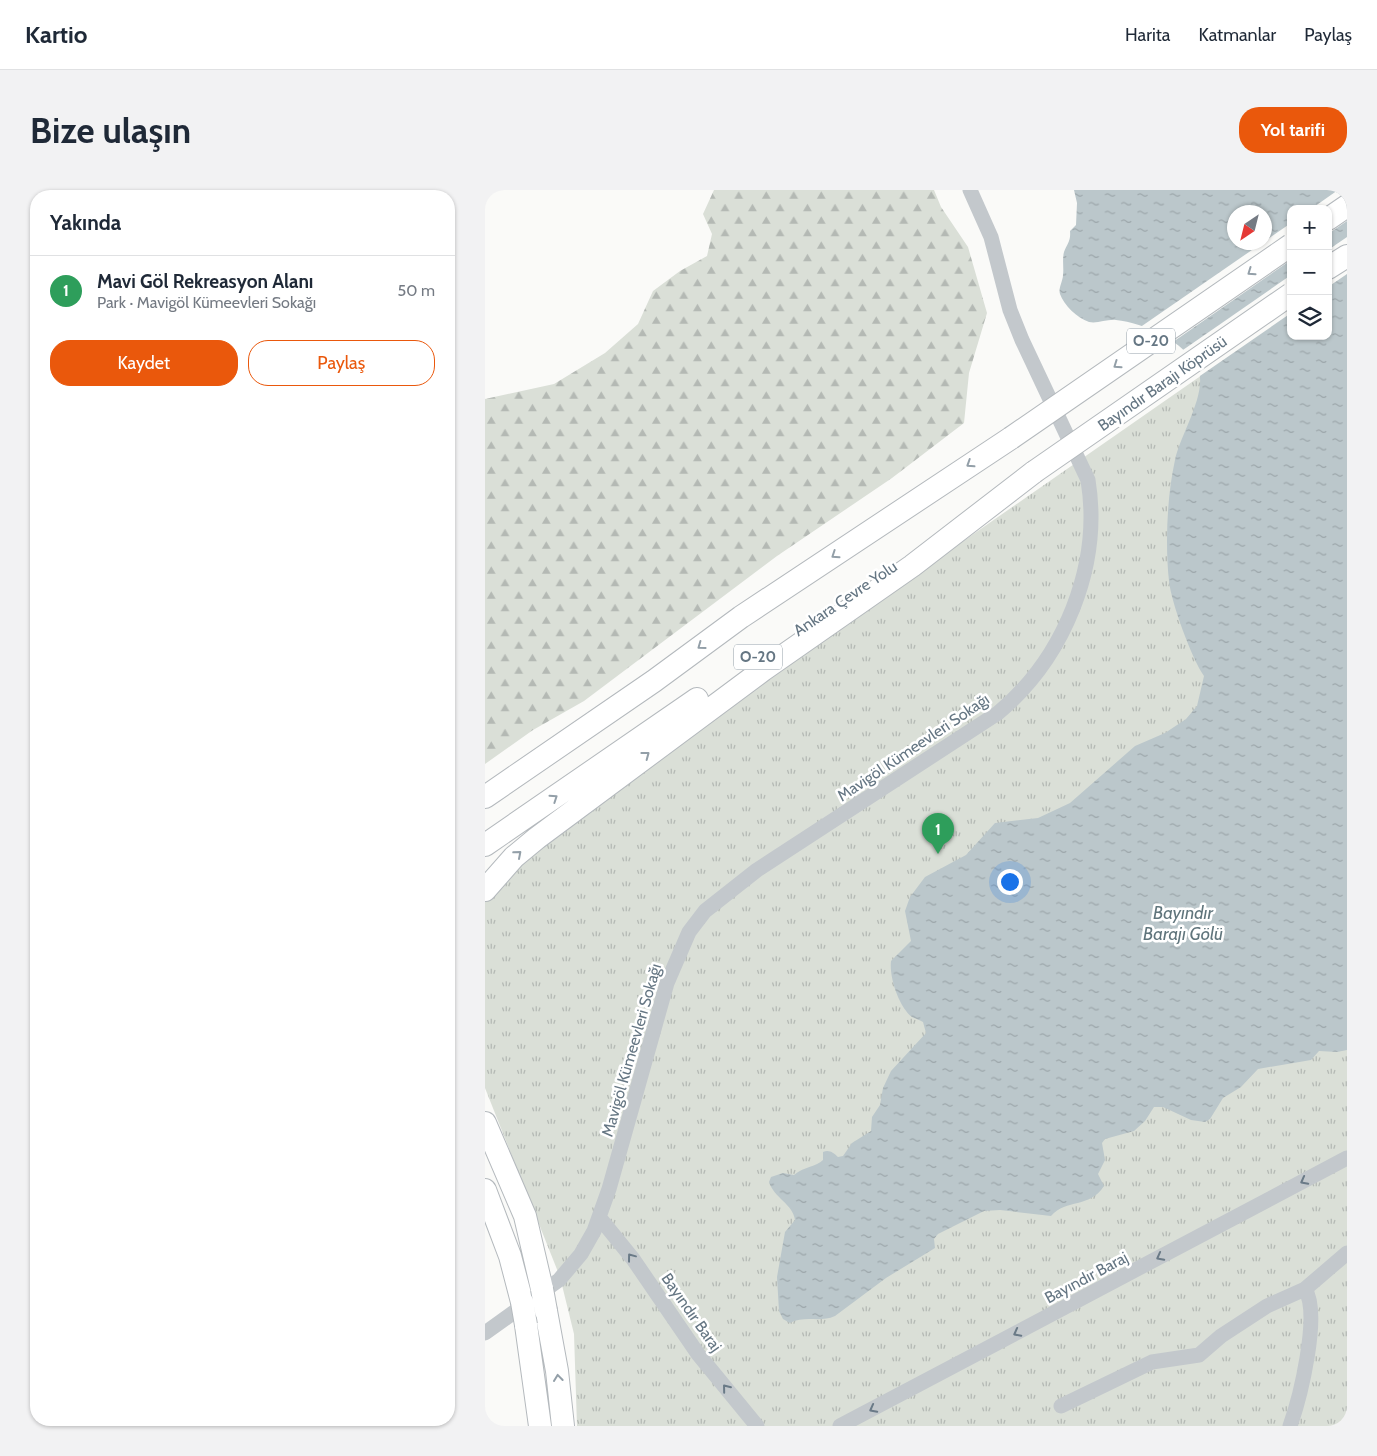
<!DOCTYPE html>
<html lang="tr">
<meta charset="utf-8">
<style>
body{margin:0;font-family:Cabin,sans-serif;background:#f2f2f3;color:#1f2937}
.controls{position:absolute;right:15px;top:15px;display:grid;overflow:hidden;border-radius:10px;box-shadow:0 1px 4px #0004}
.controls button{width:45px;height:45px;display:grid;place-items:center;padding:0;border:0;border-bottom:1px solid #e0e1e3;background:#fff;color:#1f2937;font:25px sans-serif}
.compass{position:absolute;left:742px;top:15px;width:45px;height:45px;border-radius:50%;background:#fff;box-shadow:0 1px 4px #0004;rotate:215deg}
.you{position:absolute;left:524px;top:691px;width:18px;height:18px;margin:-12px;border:4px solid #fff;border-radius:50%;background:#1a73e8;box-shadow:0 0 0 8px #1a73e833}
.badge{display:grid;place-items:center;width:32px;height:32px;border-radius:50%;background:#ea580c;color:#fff;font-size:16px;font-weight:700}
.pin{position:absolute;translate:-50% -41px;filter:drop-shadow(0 1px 2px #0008)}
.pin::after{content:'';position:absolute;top:26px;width:18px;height:15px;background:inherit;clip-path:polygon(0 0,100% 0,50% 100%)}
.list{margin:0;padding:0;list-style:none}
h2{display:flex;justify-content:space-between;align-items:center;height:65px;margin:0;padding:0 20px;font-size:21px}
h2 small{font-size:16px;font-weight:400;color:#747a83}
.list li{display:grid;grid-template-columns:32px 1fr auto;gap:15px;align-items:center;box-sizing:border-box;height:70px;padding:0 20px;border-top:1px solid #e0e1e3}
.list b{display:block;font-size:19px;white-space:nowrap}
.list p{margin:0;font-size:16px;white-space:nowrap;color:#747a83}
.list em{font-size:16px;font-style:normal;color:#747a83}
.actions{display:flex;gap:10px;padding:15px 20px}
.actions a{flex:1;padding:11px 0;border:1px solid #ea580c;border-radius:20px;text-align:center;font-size:18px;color:#ea580c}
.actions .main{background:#ea580c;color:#fff}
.icon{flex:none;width:28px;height:28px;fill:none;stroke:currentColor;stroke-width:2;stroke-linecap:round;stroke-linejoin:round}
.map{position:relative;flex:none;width:862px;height:1236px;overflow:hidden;border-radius:20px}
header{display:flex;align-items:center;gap:30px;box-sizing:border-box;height:70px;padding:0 25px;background:#fff;border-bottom:1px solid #e0e1e3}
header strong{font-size:24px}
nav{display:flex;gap:28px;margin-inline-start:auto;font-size:18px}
.intro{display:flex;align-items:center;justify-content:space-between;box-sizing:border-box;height:120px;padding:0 30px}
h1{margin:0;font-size:35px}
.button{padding:12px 22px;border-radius:20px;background:#ea580c;color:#fff;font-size:18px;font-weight:700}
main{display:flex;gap:30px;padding:0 30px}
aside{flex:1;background:#fff;border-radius:20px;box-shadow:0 1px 4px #0004}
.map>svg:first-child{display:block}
.forest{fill:url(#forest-firs)}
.park{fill:url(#park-tufts)}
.water{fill:url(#water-ripples);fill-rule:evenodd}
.pier{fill:#fafaf8}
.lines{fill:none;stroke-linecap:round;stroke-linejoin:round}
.highway-casing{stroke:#b4b9bd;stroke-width:24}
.minor{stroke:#c3c8cc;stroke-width:15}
.highway{stroke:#fff;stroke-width:22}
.highway-bridge-casing{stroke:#b4b9bd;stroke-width:24;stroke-linecap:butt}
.highway-bridge{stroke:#fff;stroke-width:22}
.oneway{stroke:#939fa8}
.oneway2{stroke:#6a7a87}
.labels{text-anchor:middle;stroke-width:5;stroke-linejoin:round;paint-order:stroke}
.shield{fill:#fff;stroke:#939fa8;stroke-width:1}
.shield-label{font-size:15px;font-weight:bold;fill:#657683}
.street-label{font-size:16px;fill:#657683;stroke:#fff}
.water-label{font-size:18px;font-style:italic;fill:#60757c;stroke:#fff}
</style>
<header>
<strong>Kartio</strong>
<nav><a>Harita</a><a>Katmanlar</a><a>Paylaş</a></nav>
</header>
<div class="intro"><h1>Bize ulaşın</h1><a class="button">Yol tarifi</a></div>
<main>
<aside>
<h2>Yakında<small></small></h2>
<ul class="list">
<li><span class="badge" style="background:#2e9e5b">1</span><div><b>Mavi Göl Rekreasyon Alanı</b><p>Park · Mavigöl Kümeevleri Sokağı</p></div><em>50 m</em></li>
</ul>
<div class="actions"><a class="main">Kaydet</a><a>Paylaş</a></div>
</aside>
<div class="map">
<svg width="862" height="1236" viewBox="0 0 862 1236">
<defs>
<pattern id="forest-firs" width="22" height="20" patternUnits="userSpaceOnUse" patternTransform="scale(1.25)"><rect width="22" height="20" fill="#dadfd7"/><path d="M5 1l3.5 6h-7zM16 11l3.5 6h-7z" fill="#b4b9b4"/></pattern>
<pattern id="park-tufts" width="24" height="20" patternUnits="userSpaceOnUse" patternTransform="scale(1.25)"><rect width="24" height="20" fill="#dadfd7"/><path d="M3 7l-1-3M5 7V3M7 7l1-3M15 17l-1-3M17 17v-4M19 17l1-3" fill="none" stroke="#b4b9b4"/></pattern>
<pattern id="water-ripples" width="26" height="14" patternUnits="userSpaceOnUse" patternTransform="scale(1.25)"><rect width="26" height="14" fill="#bbc7cb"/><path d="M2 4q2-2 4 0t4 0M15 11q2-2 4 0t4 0" fill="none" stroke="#9ca6aa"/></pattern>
</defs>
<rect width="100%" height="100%" fill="#fafaf8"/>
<!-- forest -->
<path class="forest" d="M229,0H449L456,17L483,57L502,123L484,183L479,233L407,288L292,366L99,511L48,540L0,574V209L69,194L120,163L153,134L168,101L195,81L222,66L227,44L218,24Z"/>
<!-- park -->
<path class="park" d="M862,84V1236H92L89,1144L75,1087L0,898V712L10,698L55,653L375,423L806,123V146H843Z"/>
<!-- water -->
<path class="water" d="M589,0H857L862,8V860L852,862L834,861L826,870L773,879L756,897L738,908L725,929L720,932L706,930L678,917H669L660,931L649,941L620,949L617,953L620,970L613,984L619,996C604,1019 582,1008 566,1026L515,1020L499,1021L453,1044L449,1049L450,1058L401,1088L350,1126C335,1133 320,1125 305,1133L298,1129L294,1121L292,1087L300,1042L310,1030C308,1014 289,1008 284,992L286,987L298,983L309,985C320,976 331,977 338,970V962C344,959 349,963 353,967L358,966L367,953L386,941L387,927L395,915L398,898L406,881L441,843L438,832C435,830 431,829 427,827C414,817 404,787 406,771L426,751L420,721L425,707L440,687L481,665L510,633L553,628L585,613L650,556L680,543L701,529L712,516L719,486C707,469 686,412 684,391C680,354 682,306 690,270C695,245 723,203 713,179C700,151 659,133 631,130C622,129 612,134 604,132C592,128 579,115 575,104C573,98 578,91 578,85C579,78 577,70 579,62C582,54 586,51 585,41L591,35L592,13ZM806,19H843V146H806ZM749,22H779V52H749Z"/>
<!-- pier -->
<path class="pier" d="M853,0H860L862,4V31L843,44V19H826Z
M806,33V70L685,154L654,138Z
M862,47V84L843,97V60Z
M806,85V123L712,188L711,180L695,162Z"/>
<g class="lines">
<defs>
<path id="highway" d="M843,29L862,16
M843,78L862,66
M0,607L169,491L256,427L526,248
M0,655L212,509
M0,700L29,667L52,648L278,480L427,376L549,282
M0,933L40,1026L57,1099
M0,1000L25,1066L37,1112
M61,1121L72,1181L78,1236
M41,1135L55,1236"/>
</defs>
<!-- highway casing -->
<use href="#highway" class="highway-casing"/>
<!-- minor -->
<path class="minor" d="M114,1027L148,1069L213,1164L272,1236
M0,1143L74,1090L96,1064L109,1041L124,999L182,793L204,742L220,721L272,680L513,523C579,468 617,376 603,290L537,150L525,120L506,47L485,0
M576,1216L667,1172L714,1165L736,1146L782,1116L820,1099L862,1063
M355,1236L862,968
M805,1236C815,1208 836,1124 820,1099"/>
<!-- highway -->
<use href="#highway" class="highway"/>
<defs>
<path id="highway-bridge" d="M526,248L806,55
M549,282L806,104
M57,1099L61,1121
M37,1112L41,1135"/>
</defs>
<!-- highway-bridge casing -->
<use href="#highway-bridge" class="highway-bridge-casing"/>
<!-- highway-bridge -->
<use href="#highway-bridge" class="highway-bridge"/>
</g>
<!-- one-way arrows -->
<defs><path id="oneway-chevron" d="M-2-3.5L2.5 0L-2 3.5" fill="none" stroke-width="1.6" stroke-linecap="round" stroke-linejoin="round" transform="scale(1.25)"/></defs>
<g class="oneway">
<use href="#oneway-chevron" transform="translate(766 82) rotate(145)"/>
<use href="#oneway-chevron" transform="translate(632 175) rotate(145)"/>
<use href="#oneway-chevron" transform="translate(485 274) rotate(147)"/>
<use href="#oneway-chevron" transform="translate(350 365) rotate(146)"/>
<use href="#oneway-chevron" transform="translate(216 456) rotate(144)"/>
<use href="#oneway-chevron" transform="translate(161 565) rotate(-37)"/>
<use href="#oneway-chevron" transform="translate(69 608) rotate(-34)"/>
<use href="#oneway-chevron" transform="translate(33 664) rotate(-41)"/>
<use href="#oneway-chevron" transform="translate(73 1188) rotate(-97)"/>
</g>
<g class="oneway2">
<use href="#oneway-chevron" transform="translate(819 991) rotate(152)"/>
<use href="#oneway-chevron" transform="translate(146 1067) rotate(-127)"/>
<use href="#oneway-chevron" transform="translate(675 1067) rotate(152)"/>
<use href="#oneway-chevron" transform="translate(532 1143) rotate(152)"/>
<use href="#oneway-chevron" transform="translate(241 1198) rotate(-129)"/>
<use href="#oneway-chevron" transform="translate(388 1219) rotate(152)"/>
</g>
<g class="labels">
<!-- shield labels -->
<g class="shield">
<rect x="642" y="138.5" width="48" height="25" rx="4"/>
<rect x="249" y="454.5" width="48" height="25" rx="4"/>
</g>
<g class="shield-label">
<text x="666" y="156">O-20</text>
<text x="273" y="472">O-20</text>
</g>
<!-- street labels -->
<g class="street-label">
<text transform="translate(677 193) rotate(-35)" y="6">Bayındır Barajı Köprüsü</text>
<text transform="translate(360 408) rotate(-34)" y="6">Ankara Çevre Yolu</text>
<text transform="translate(428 557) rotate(-34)" y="6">Mavigöl Kümeevleri Sokağı</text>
<text transform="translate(146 860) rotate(-74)" y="6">Mavigöl Kümeevleri Sokağı</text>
<text transform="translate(601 1087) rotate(-28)" y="6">Bayındır Baraj</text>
<text transform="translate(207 1122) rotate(55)" y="6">Bayındır Baraj</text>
</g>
<!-- water labels -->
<g class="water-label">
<text x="698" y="729">Bayındır<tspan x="698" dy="21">Barajı Gölü</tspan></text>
</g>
</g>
</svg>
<div class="controls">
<button>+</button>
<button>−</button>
<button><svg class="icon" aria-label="layers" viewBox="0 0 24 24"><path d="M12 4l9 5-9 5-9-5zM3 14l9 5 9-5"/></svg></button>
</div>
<svg class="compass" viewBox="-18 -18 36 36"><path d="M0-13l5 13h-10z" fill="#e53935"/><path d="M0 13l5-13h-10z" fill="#747a83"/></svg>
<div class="you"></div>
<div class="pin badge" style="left:453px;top:664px;background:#2e9e5b">1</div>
</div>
</main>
